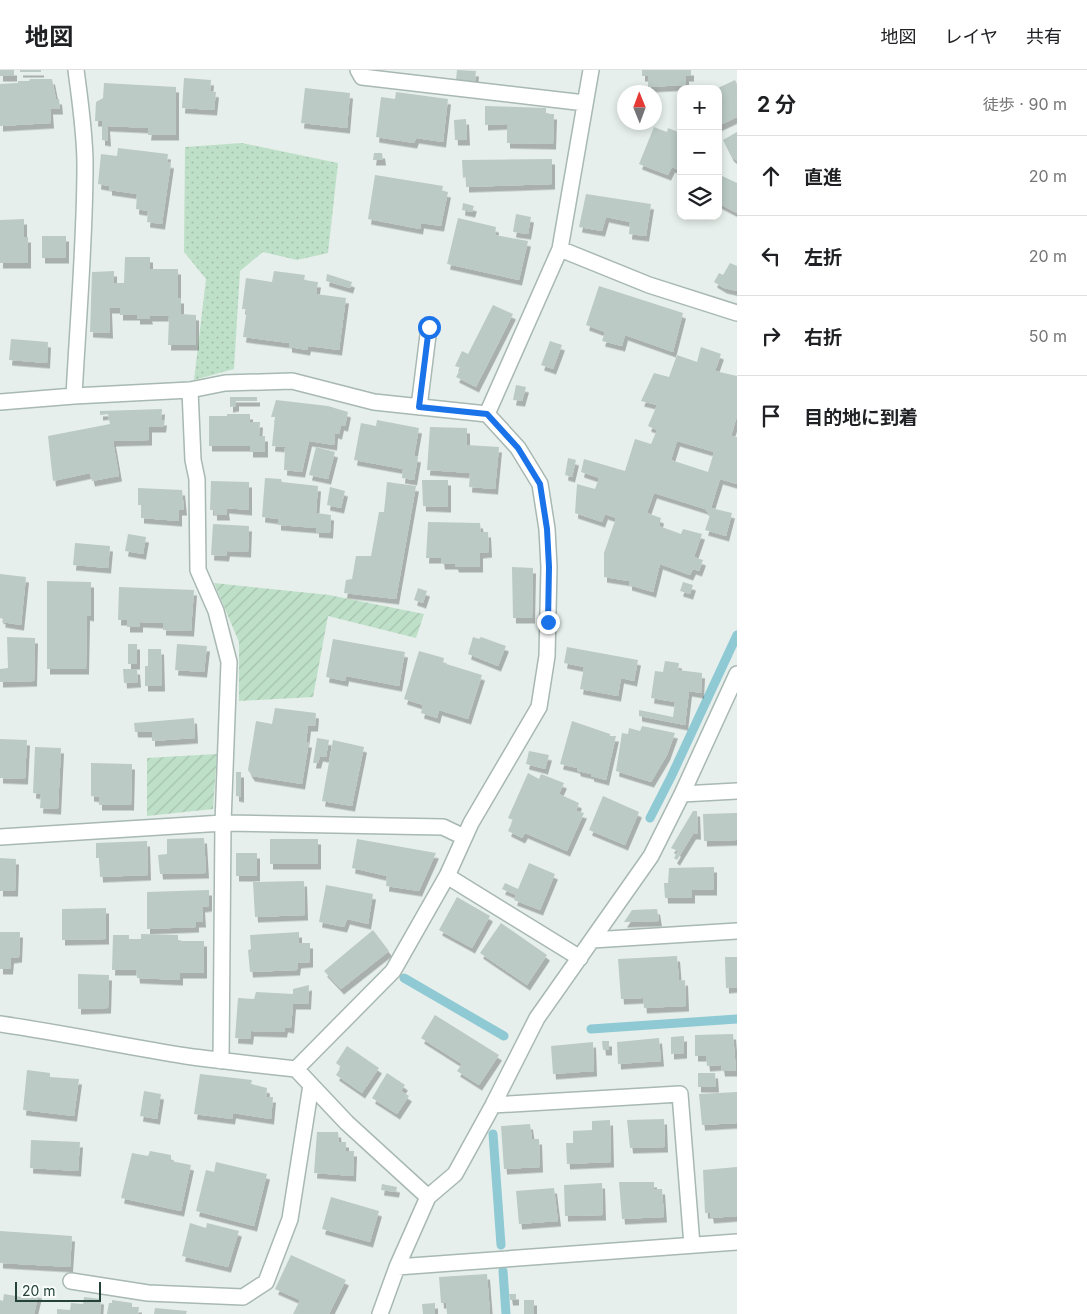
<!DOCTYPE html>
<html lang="ja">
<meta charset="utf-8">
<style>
body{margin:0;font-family:Inter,"Noto Sans JP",sans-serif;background:#f6f6f6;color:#202124}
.controls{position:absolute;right:15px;top:15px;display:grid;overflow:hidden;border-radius:10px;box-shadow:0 2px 8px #0003}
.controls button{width:45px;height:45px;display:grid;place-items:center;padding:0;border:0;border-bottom:1px solid #e0e0e0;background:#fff;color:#202124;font:25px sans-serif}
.compass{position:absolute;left:617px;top:15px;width:45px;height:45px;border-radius:50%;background:#fff;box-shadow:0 2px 8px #0003;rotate:359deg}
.scale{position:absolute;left:15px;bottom:12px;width:86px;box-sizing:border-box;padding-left:5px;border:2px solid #24423a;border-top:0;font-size:14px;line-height:18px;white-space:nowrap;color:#24423a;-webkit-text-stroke:4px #f7fbf9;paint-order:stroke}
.stop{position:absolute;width:15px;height:15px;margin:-11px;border:4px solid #1a73e8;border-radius:50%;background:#fff}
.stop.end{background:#1a73e8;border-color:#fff;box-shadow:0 1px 5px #0008}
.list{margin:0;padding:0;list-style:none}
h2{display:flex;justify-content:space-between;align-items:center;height:65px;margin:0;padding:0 20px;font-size:21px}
h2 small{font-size:16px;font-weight:400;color:#757577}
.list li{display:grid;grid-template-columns:32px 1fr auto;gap:15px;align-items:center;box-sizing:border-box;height:80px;padding:0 20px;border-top:1px solid #e0e0e0}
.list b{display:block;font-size:19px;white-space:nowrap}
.list em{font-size:16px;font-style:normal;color:#757577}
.icon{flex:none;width:28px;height:28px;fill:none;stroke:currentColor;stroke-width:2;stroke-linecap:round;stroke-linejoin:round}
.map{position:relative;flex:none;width:737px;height:1244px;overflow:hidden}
header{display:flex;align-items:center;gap:30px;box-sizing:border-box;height:70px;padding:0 25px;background:#fff;border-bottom:1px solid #e0e0e0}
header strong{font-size:24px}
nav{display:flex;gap:28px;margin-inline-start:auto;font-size:18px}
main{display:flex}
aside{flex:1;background:#fff}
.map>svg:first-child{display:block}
.grass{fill:url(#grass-dots)}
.garden{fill:url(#garden-furrows)}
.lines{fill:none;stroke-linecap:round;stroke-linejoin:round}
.stream{stroke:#8ec9d4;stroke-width:9}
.building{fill:#bbcac4;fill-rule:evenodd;filter:url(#shadow)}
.street-casing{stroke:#a8b8b2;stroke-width:18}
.street{stroke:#fff;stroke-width:15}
.route{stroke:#1a73e8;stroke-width:6}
</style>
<header>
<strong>地図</strong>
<nav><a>地図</a><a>レイヤ</a><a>共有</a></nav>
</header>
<main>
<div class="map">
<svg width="737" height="1244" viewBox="0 0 737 1244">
<defs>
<pattern id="grass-dots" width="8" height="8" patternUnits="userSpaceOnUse" patternTransform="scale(1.25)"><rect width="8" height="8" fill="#bfe0c8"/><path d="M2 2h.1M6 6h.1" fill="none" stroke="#a4c1ad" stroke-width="1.8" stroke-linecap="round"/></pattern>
<pattern id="garden-furrows" width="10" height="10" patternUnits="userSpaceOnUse" patternTransform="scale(1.25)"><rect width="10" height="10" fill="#bfe0c8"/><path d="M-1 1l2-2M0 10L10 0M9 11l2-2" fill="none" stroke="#a4c1ad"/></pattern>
<filter id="shadow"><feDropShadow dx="3" dy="5.5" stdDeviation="0" flood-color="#0004"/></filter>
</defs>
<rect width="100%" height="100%" fill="#e6efeb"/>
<!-- grass -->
<path class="grass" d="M242,73L338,93L328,183L297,190L263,182L240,201L234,299L194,310L206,209L184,182L185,77Z"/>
<!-- garden -->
<path class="garden" d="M214,513L329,525L424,544L416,568L328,546L313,627L239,631V572Z
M217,684L213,739L147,746V688Z"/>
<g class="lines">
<!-- stream -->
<path class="stream" d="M650,748L671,707L737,565
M404,908L504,966
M591,959L737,949
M493,1064L501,1175
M503,1201L506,1244"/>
</g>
<!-- building -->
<path class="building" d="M0,0H14V6H0Z
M20,0H41V2H20Z
M457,0L476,1L475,11L456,10Z
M642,0H691V6H686V15L648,17V6H642Z
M184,8L211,10L210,21L216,22L214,40L182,38Z
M30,9H52L56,29H59L60,39H50L51,53L0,56V14L18,13V11H29Z
M735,10L737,14V47L718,56V18Z
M104,13L176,17V65H148L149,58L107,56L108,71L102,70V51H95L96,32L103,28Z
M305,18L350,23L347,58L301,53Z
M396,22L448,29L443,72L416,68L414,73L376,67L381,27L395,29Z
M485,36L546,38V44H554L553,74L507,73V54L485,55Z
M466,49L467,70H455L454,50Z
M654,57L667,62L668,58L681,63V101L672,97L668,105L639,94Z
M737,62V91L731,86L723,70Z
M118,78L168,84L167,92L171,93L162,154L147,152L148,141L136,139L137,124L109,120V116L98,114L101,84L117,86Z
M374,83H382L383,90H373Z
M552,89V114L466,117V107L463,108L462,90Z
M718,104L737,113V143L718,133Z
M375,105L443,116L442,121L448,122L441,156L421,153L420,159L368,149Z
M586,124L651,134L646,166L629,164L630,152L606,147L602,161L579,157Z
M463,133L474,136L472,142L462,140Z
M516,144L531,147L528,164L513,162Z
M458,148L496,157L495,165L528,171L519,210L447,194Z
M24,149V167H28V193H0V150Z
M42,166H66V188H42Z
M125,187H150V199H178V228H181V244L196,245V275H168L169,246H149L150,249H137V245H120V238H109L110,263L90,262L92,202L114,201V213H124Z
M730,193L737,196V221L724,218L714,212L719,203L723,205Z
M274,201L305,205L304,210L318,212L316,224L346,228L339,280L308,276L307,280L289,277V273L243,267L247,239H242L246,208L272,212Z
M327,204L352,212L350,218L326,211Z
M599,216L683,243L673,282L625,265L622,276L602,271L605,262L586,255Z
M493,235L513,244L476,317L456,307L461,298L455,296L462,281L468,284Z
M11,269L48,272L47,293L9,290Z
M550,271L562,275L553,299L541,295Z
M701,277L721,284L715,301L737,306V346L731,366L737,367V414L720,409L711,438L732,443L726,466L705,460L710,445L705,439L654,423L647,443L661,448L659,456L681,464L683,459L702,464L694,487L703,490L699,501L693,499L690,505L660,494L653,522L629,515V511L604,507V483L616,448L605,444L602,452L575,443L577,414L595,419L599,408L581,402L584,389L625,401L635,369L651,374L657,360L648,356L657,335L641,331L654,303L669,307L677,285L697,292ZM677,371L714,382L708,402L671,390Z
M516,315L526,317L522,331L513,330Z
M230,327H257V331H236V336L230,337Z
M276,330L328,336L348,342L345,356L341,355L339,364L335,363L334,375L309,371L302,402L284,400L285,377L272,376L275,347H271Z
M162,339L161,350H164L163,357H149V370L113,371L119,406L92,411L90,403L53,411L48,366L110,354L108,344L100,345V341Z
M227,344H250V352H260L259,366H265V382H250V376H209V346H227Z
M377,350L419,358L414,386L418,387L414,410L402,408L403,399L354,390L361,353L376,356Z
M430,357L467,358V375L499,377L495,419L469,417L470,403L427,400Z
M316,377L335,382L328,409L309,405Z
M568,388L576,390L572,407L565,405Z
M265,408L281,409L282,412L318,416L316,443L331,445L330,463L316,462V458L278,455V449L262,447Z
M422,410H448V437L423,436Z
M211,411L249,412V440L226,438L227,445H214V440H210Z
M387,412L416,416L396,529L344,523L346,510L352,509L356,486H371L379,442H384Z
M330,417L345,421L341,438L327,435Z
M138,418L182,420L184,440H179V451L141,448V435H138Z
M428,452L480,453L481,462H488L489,482L480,483V497H456L455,494H442L441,488H426Z
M213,454L249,456L248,482L227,481L226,486L211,485Z
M128,464L146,467L143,484L125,481Z
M75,473L110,476L108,498L73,495Z
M512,497L533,498L532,548H513Z
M0,504L26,507L21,555L2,552L3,549L0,548Z
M47,511L91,512V546L87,545L86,599H47Z
M683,512L693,515L690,524L680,521Z
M119,517L194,520L191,561L163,560V553L140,552V557H127V550H118Z
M418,518L427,521L423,533L414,530Z
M7,567L35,568L34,611L0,612V599L8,598Z
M473,567L479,569L481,567L506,576L498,596L468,584Z
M333,569L405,582L399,616L346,606L345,611L326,607Z
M128,574H137V594H128Z
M177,574L207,576L204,602L175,600Z
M567,577L638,590L634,611L621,608L618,626L580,619L584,597L564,593Z
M148,579H161L162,616H145V596H148Z
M419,581L444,588L443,593L482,605L468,649L439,640L437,648L421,643L423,635L404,629Z
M665,591L679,593L678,600L702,603L701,623L689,621L685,655L639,646V640L673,647L675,632L651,628L655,601L663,602Z
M123,599H137L138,612L124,613Z
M275,638L316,643L315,656H308L306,672H309L302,714L252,706L248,700L256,651L272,654Z
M194,648L195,668L152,671V662H135L134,653Z
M572,651L610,664V666H616L606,710L591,706V704L578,701L577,698L560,694Z
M642,656L675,663L667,685L651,712L616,701L622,663L628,664L629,658L640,661Z
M317,668L329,670L326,687L320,686L318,693H313Z
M0,669L27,670L25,709L0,708Z
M333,670L364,677L352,736L322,731Z
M35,677L61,678L58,739L40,738L41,724L33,723Z
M529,681L549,685L545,699L526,694Z
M91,693L132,694L131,735H99V727L91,726Z
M236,702H241V727L236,726Z
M528,703L539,709L541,704L564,713L559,724L579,733L576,741L584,743L567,781L525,763L522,768L508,761L513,750L508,748Z
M603,726L639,742L625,775L589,760Z
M693,741H697L698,764H693L677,790L674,788L678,781L671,778Z
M737,743V770L704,771L703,744Z
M204,768L206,803L160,804L158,785L167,784V769Z
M270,769H318V794H270Z
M357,769L436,783L419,821L386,816L387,806L352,798Z
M147,771L148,805L100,807L99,788H96V773Z
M236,783H257V806H236Z
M0,788L16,789L15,821H0Z
M529,793L555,804L540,840L514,830L516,825L502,819L505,813L518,819Z
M714,797V820H692V828H665L664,813H668L669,798Z
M304,811L305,845L255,847L253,812Z
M326,815L373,824L368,854L347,849L344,857L319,852Z
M209,820V836L202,837L203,852H196V857L147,859V822Z
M457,827L490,846L472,878L439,860Z
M106,838V869L62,870V839Z
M657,839L659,851L624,852L632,840Z
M501,853L547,885L527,915L480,883Z
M373,860L389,881L341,919L324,901Z
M0,862H20L19,887L11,888L10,899H0Z
M299,862V873H310V892L298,893L297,900L250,902L248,880L251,879L250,865Z
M141,864L178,865V871H204V903H180V910L137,908L136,900H112L113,865H129V869H141Z
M677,886L679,911L685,910L686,936L644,938L643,928L621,929L618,889Z
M725,887H737V917L726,918Z
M78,904L109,905L108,938L78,939Z
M309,915L308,934H293L291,958L285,957L284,962L251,961L250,969L235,968L238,928L254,929L256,922L293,924V919Z
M435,945L499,985L479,1015L457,1001L462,994L421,968Z
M733,964L736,1001H722L721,995L707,996L706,986H695V965Z
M684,966V983L671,984V967Z
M659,968L661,991L618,994L617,972Z
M602,971H609V980H603Z
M593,972L594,1001L553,1004L551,976Z
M347,976L379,998L362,1023L336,1005L341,997L336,993Z
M27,1000L50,1003V1007L79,1009L74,1046L23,1040Z
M387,1003L405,1015L401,1021L409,1026L397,1044L372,1028Z
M698,1003H715L716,1017H698Z
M200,1004L252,1010L251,1014L267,1018L266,1027H273L271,1049L233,1043L232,1049L194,1044Z
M144,1021L161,1024L157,1049L140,1046Z
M737,1022V1053L702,1055L699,1024Z
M664,1049L665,1077L630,1078L627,1050Z
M610,1050L611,1092L567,1094L566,1073H573V1061L592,1060V1051Z
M530,1054L532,1069H539L540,1097L504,1099L501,1056Z
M317,1062H338L339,1072H346V1081H354L353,1106L314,1103Z
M31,1070L80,1072L78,1101L30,1098Z
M150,1081L171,1085V1091L191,1095L181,1141L121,1128L132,1083L148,1086Z
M216,1092L267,1104L254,1156L196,1141L206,1100L214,1102Z
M737,1097V1146L711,1148L710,1143H705L703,1100Z
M619,1112H654V1119H662L664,1147L622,1149Z
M602,1113L603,1145L565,1146L564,1115Z
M382,1114L397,1117L396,1122L381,1120Z
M554,1118L558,1151L519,1154L516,1121Z
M331,1127L379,1141L370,1172L322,1159Z
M190,1153L206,1158L207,1153L239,1161L228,1197L182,1186Z
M0,1161L72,1166L70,1197L0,1193Z
M291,1185L346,1210L329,1244H293L300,1230L275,1219Z
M487,1204L490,1244H447L446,1233H441L439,1207Z
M28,1221L39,1223L34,1244H0V1230L3,1231L4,1224L27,1228Z
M509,1224H516V1230H510Z
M84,1227L101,1229L100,1244H57V1239L70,1240L71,1233L83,1234Z
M112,1230L132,1233V1237H139L138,1244H107L109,1233H112Z
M524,1230H534V1244H524Z
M435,1233V1244H423L422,1234Z
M155,1238L187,1241L186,1244H154Z"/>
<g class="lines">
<defs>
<path id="street" d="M358,0L362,7L585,33
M560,179L649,215L737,243
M190,320L193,390L197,409L198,500L216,541L229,592L223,753L221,991
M74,326C78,249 85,172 85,95C85,63 80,31 76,0
M0,332L74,326L190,320L225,313L292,311L374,332L487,344L518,378L540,414L547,459L549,497L547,586L539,637L471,753L447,806L393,901L296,999
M419,337L429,257
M487,344L560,179L591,0
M682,724L737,721
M0,767L223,753L443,757L464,767
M447,806L580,888
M592,870L737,861
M0,954C62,963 124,976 186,986C222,991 259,995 296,999L347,1053L428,1127
M493,1035L680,1024L692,1175
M397,1197L737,1172
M71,1211L148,1223L243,1227L266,1212L290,1149L311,1015
M380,1244L397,1197L428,1127L455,1104L493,1035L537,948L651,786L682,724L737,604"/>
</defs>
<!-- street casing -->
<use href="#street" class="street-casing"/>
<!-- street -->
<use href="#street" class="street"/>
</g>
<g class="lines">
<!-- route -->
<path class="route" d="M429,257L419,337L487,344L518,378L540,414L547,459L549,497L548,552"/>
</g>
</svg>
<div class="controls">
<button>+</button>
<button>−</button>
<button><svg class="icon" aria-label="layers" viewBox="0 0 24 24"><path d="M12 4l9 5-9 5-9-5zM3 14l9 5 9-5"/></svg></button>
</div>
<svg class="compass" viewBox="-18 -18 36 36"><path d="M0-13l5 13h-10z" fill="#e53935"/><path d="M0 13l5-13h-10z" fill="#757577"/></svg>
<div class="scale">20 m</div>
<div class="stop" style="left:429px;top:257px"></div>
<div class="stop end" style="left:548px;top:552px"></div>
</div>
<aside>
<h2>2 分<small>徒歩 · 90 m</small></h2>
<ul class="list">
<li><svg class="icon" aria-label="ahead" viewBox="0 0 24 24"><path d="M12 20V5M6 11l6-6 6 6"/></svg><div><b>直進</b></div><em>20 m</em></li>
<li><svg class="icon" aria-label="left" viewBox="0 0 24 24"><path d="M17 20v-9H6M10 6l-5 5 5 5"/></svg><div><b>左折</b></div><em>20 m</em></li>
<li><svg class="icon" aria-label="right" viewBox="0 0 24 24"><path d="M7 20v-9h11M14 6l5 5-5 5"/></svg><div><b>右折</b></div><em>50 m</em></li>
<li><svg class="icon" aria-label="arrive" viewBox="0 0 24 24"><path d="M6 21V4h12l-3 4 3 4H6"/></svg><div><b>目的地に到着</b></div></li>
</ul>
</aside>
</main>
